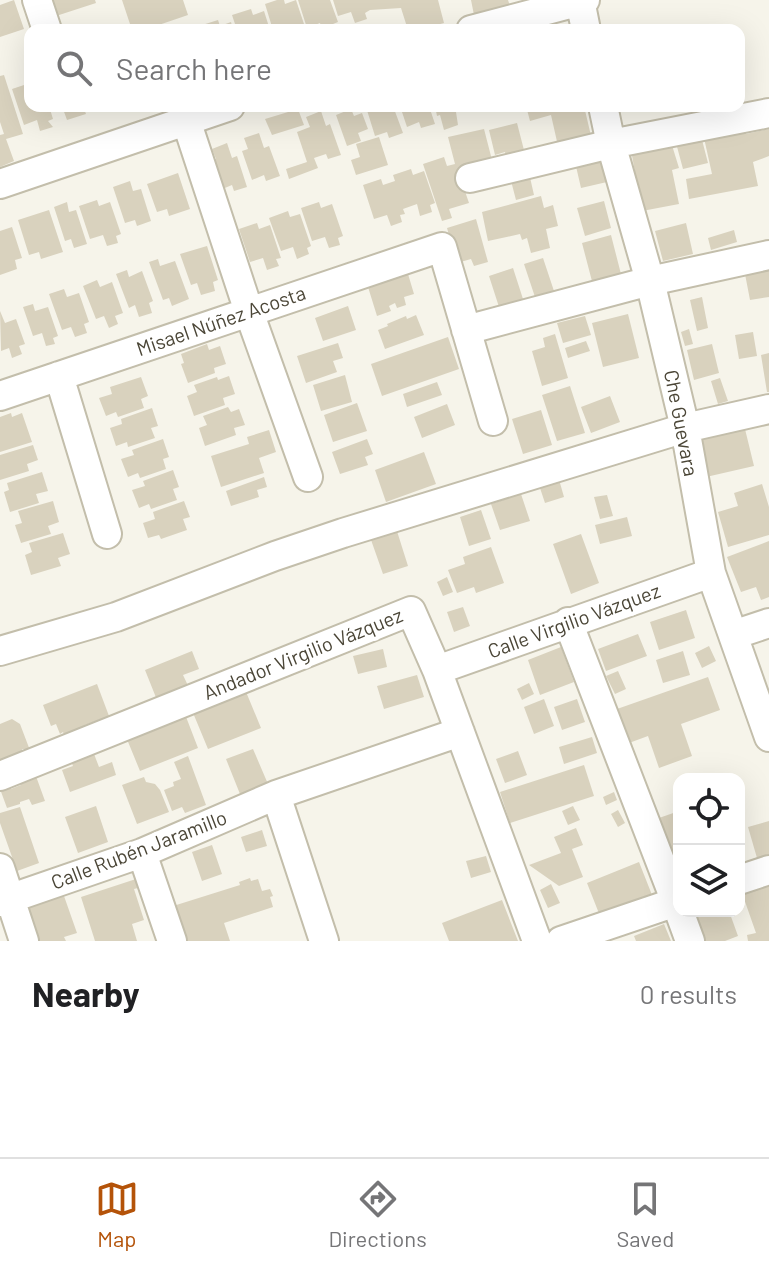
<!DOCTYPE html>
<meta charset="utf-8">
<style>
body{margin:0;font-family:Barlow,sans-serif;background:#f2f2f2;color:#202124}
.controls{position:absolute;right:24px;bottom:24px;display:grid;overflow:hidden;border-radius:16px;box-shadow:0 8px 32px #0002}
.controls button{width:72px;height:72px;display:grid;place-items:center;padding:0;border:0;border-bottom:2px solid #e0e0e0;background:#fff;color:#202124;font:40px sans-serif}
.list{margin:0;padding:0;list-style:none}
h2{display:flex;justify-content:space-between;align-items:center;height:104px;margin:0;padding:0 32px;font-size:34px}
h2 small{font-size:26px;font-weight:400;color:#757577}
.icon{flex:none;width:44px;height:44px;fill:none;stroke:currentColor;stroke-width:2;stroke-linecap:round;stroke-linejoin:round}
.map{position:relative;flex:none;width:769px;height:941px;overflow:hidden}
.search{position:absolute;background:#fff;box-shadow:0 8px 32px #0002;left:24px;right:24px;top:24px;height:88px;display:flex;align-items:center;gap:20px;box-sizing:border-box;padding:0 28px;border-radius:16px;color:#757577;font-size:30px}
.sheet{height:216px;background:#fff}
nav{display:flex;justify-content:space-around;align-items:center;box-sizing:border-box;height:112px;border-top:2px solid #e0e0e0;background:#fff;font-size:22px;color:#757577}
nav a{display:grid;justify-items:center;gap:4px}
nav .on{color:#b45309}
.map>svg:first-child{display:block}
.building{fill:#d9d2be}
.lines{fill:none;stroke-linecap:round;stroke-linejoin:round}
.minor-casing{stroke:#c3beab;stroke-width:32}
.minor{stroke:#fff;stroke-width:28}
.labels{text-anchor:middle;stroke-width:8;stroke-linejoin:round;paint-order:stroke}
.street-label{font-size:20px;fill:#4b4637;stroke:#fff}
</style>
<div class="map">
<svg width="769" height="941" viewBox="0 0 769 941">
<rect width="100%" height="100%" fill="#f6f4ea"/>
<!-- building -->
<path class="building" d="M14,0L24,29L0,37V5Z
M50,0H95L96,3L56,16Z
M122,0H183L188,15L144,30H132Z
M277,0H284L285,4L296,0L306,30H273L265,4Z
M298,0H330L338,22L333,24L335,30H322L320,23L307,28Z
M333,0H438L444,23L418,30H408L401,8L370,10L365,13L367,19L355,23L351,12L338,16Z
M471,0H508L510,6L474,15Z
M251,9L253,15L264,11L270,30H237L232,15Z
M218,20L220,26L231,22L233,30H201L199,26Z
M4,75L23,134L6,139L14,161L0,167V135L4,134L0,122V76Z
M30,83V106H49L53,119L48,121L53,127L40,131L37,120L24,125L12,89Z
M55,106H83L86,114L67,120L63,109L57,112Z
M370,106H393L403,133L389,138L387,132L375,136L366,107Z
M400,106H429L435,124L421,128L419,122L407,127Z
M435,106H474L475,107L456,112L458,125L444,130L440,115L437,116Z
M526,106H548V108L584,106L592,140L558,146L551,115L530,121Z
M298,109L304,125L272,135L265,119Z
M351,109L354,116L362,113L368,129L358,133L361,141L347,146L336,115Z
M321,111L326,126L330,124L341,155L328,159L326,154L314,158L318,168L289,179L286,169L307,162L297,132L310,127L306,117Z
M517,123L525,154L506,159L505,152L495,155L489,130Z
M484,129L492,160L458,171L469,203L449,209L452,218L442,221L423,164L444,157L447,166L455,164L448,137Z
M745,129L746,134L769,129V156L753,162L758,186L689,199L686,179L712,174L704,138Z
M259,133L264,148L269,146L280,176L266,181L264,175L252,180L242,151L248,149L244,138Z
M701,136L708,163L683,169L676,143Z
M379,137L388,165L356,175L351,160L360,157L356,144Z
M671,142L679,168L672,170L679,204L642,211L631,150Z
M227,143L232,158L237,156L247,187L234,191L232,185L220,190L210,161L216,159L212,149Z
M601,156L607,182L581,188L575,162Z
M411,169L413,175L424,171L435,203L430,205L432,212L420,216L417,204L403,209L405,214L400,215L402,222L391,226L387,215L374,219L363,185L381,179L383,185L395,181L393,175Z
M178,173L190,209L169,216L167,209L157,212L147,184Z
M529,173L534,195L516,200L510,177Z
M130,181L133,191L141,189L151,221L137,226L135,220L125,223L113,187Z
M541,196L544,208L553,205L558,226L546,229L550,248L531,253L527,238L522,240L520,234L488,241L482,212Z
M97,200L99,206L110,202L121,234L116,236L118,243L107,246L103,235L90,239L79,206Z
M604,201L611,228L585,236L577,208Z
M67,202L69,212L76,210L87,244L74,248L71,239L65,241L54,207Z
M319,202L321,208L332,204L343,236L338,238L340,245L329,248L325,237L312,241L301,208Z
M49,210L63,252L41,259L39,252L29,255L18,220Z
M288,211L290,217L300,214L311,246L307,248L309,254L297,259L293,247L281,251L269,218Z
M476,219L488,262L474,266L471,259L457,263L447,228Z
M257,223L259,229L270,225L281,258L276,259L279,266L267,270L263,258L250,262L239,229Z
M686,223L693,254L663,261L655,231Z
M12,227L22,258L15,260L17,269L0,275V231Z
M734,230L737,242L711,250L708,238Z
M611,235L622,278L593,285L582,243Z
M207,246L218,280L213,282L215,291L201,295L197,283L191,285L180,254Z
M543,258L554,291L535,297L524,264Z
M158,259L160,266L175,261L189,299L172,306L169,298L163,300L149,262Z
M513,268L523,299L499,307L489,276Z
M127,270L129,277L142,271L153,301L149,303L152,313L139,317L135,305L129,308L116,274Z
M769,270V297L750,300L745,274Z
M408,274L414,294L404,297L406,305L397,308L395,303L389,306L391,311L377,316L368,287Z
M97,280L100,287L112,282L123,313L115,316L118,324L109,328L104,316L96,319L83,286Z
M64,289L67,297L79,293L89,322L84,324L87,333L75,337L71,327L62,330L49,294Z
M702,297L708,328L697,331L690,300Z
M33,304L35,311L48,307L58,336L53,338L55,344L46,346L42,333L33,336L23,307Z
M348,306L356,330L323,341L315,318Z
M0,311L5,323L16,319L25,344L19,346L22,354L12,358L9,348L1,351Z
M628,314L639,358L603,367L592,323Z
M416,315L424,335L385,349L378,330L388,326L387,324L406,316L407,319Z
M585,316L591,335L563,343L557,323Z
M689,329L693,344L685,346L681,332Z
M753,332L757,356L739,359L735,335Z
M555,334L568,378L542,386L532,351L545,347L543,338Z
M448,337L459,369L382,396L371,364Z
M586,341L590,351L568,358L565,348Z
M338,343L343,358L333,361L337,372L306,383L297,356Z
M207,344L209,350L220,346L226,364L214,368L215,373L188,383L181,364L184,363L181,354Z
M712,344L719,373L694,380L687,350Z
M769,353V392H767L761,355Z
M345,375L352,402L321,411L313,385Z
M229,376L235,394L223,398L225,405L194,416L187,396L197,392L194,385L217,377L218,380Z
M141,377L148,396L141,399L144,408L118,417L116,412L106,416L99,398L112,394L110,387Z
M720,378L728,401L718,404L711,381Z
M437,382L442,395L407,407L403,394Z
M570,386L585,433L557,441L542,395Z
M610,396L620,422L591,433L581,407Z
M357,403L367,431L333,442L324,415Z
M447,404L455,425L422,438L414,417Z
M228,407L231,412L239,409L245,425L234,428L236,435L205,446L199,428L207,425L203,416Z
M152,408L158,426L151,428L155,438L128,447L127,442L116,446L110,428L122,424L121,419Z
M541,410L552,445L523,454L512,419Z
M11,413L12,417L22,413L32,442L0,452V417Z
M745,429L754,466L706,477L698,440Z
M269,430L276,452L259,458L264,473L221,487L211,456L249,444L247,437Z
M163,439L169,457L163,459L166,469L140,478L138,473L128,477L121,459L134,455L132,450Z
M367,439L373,454L365,457L368,465L340,474L332,452Z
M33,445L38,460L27,464L29,471L0,480V455Z
M424,452L436,484L386,502L375,470Z
M173,470L179,487L173,489L177,500L151,509L149,504L139,508L132,490L145,486L143,481Z
M42,472L48,491L36,494L39,503L10,512L4,492L9,490L7,483Z
M558,476L564,497L545,503L538,482Z
M264,477L267,487L257,490L259,497L231,506L226,491Z
M762,484L769,507V535L728,547L718,512L738,506L734,493Z
M521,494L530,521L500,530L491,504Z
M607,495L613,516L600,519L594,497Z
M53,501L59,522L48,526L51,534L21,543L15,525L22,523L18,511Z
M184,501L190,517L183,519L187,530L161,539L159,535L148,538L143,523L155,519L153,512Z
M481,510L491,539L469,546L460,517Z
M627,517L632,536L600,544L595,525Z
M396,528L408,566L383,574L370,537Z
M63,533L70,554L58,558L61,566L31,575L25,555L32,552L29,543Z
M581,534L599,583L571,594L553,544Z
M769,541V597L761,600L756,587L741,592L727,557Z
M491,547L504,583L476,593L474,587L457,593L448,570L465,564L463,557Z
M447,577L453,592L443,596L437,582Z
M463,607L470,626L454,632L447,612Z
M686,610L695,638L659,650L650,622Z
M638,634L647,656L606,671L598,649Z
M709,646L716,661L702,668L695,653Z
M561,647L574,682L540,695L528,660Z
M383,649L387,667L358,674L353,656Z
M192,651L199,669L183,675L191,692L159,705L145,670Z
M683,651L690,675L663,683L656,660Z
M618,671L626,689L615,694L606,676Z
M417,675L424,697L384,709L377,686Z
M708,677L720,710L681,724L692,756L659,768L648,736L629,743L617,709Z
M529,683L534,694L522,700L517,689Z
M97,684L109,716L85,725L88,732L66,740L63,732L60,734L56,724L51,726L43,705Z
M244,687L261,728L208,749L191,708Z
M544,699L554,726L534,734L524,707Z
M577,699L585,722L562,730L554,707Z
M183,709L198,748L140,771L124,732Z
M12,719L20,724L31,753L27,754L26,749H22L23,755L0,764V724Z
M592,737L597,753L564,764L559,747Z
M91,746L99,767L112,762L116,775L70,792L62,770L73,766L68,754Z
M253,749L268,784L240,794L226,759Z
M518,751L527,775L505,783L496,759Z
M188,756L206,805L185,813L182,807L172,811L164,790L174,786L173,782L181,779L174,762Z
M584,765L594,796L510,823L500,792Z
M33,768L45,801L32,805L29,799L20,802V804L7,808L0,789L9,784L11,789L21,785L17,773Z
M144,777L146,782L155,784L160,790L169,812L137,824L122,785Z
M614,792L617,800L606,805L603,797Z
M96,806L108,842L78,853L65,817Z
M573,806L580,820L568,825L562,811Z
M20,807L39,863L17,871L0,823V813Z
M618,810L625,823L618,827L611,814Z
M679,811V871L659,818Z
M769,821V854L757,858L748,827Z
M576,828L583,845L572,849L583,877L559,886L529,865L561,853L554,837Z
M262,830L267,846L246,852L241,837Z
M212,845L222,874L202,881L192,852Z
M486,856L491,872L471,878L466,861Z
M639,862L652,895L600,916L587,883Z
M250,878L251,881L258,879L262,891L270,889L273,896L270,897L273,907L224,923L230,941H181L170,907L240,885L239,882Z
M136,879L138,888L134,889L144,920L132,924L137,941H95L81,897Z
M551,884L560,903L548,908L540,890Z
M769,884V941H748L747,935L756,933L742,893Z
M64,896L77,933L64,937L66,941H37L26,909Z
M502,900L518,941H449L442,923Z
M700,911H729L738,936L725,941H699L689,915Z
M664,924L671,941H636L634,936Z"/>
<g class="lines">
<defs>
<path id="minor" d="M37,0L47,30
M580,0L586,30
M471,30L585,0
M603,106L611,144L650,281L685,428L711,573L769,737
M186,120L249,312L308,477
M470,178L611,144L769,113
M0,184L230,106
M466,330L650,281L769,255
M59,376L107,534
M0,396L442,247L493,421
M568,622L679,910
M733,635L769,623
M0,651L116,617L275,556L343,533L685,428L769,409
M437,670L711,573
M0,776L411,611L437,670L537,941
M276,795L324,941
M142,853L172,941
M0,868L24,941
M739,880L769,870
M0,902L142,853L276,795L460,732
M679,911L690,941
M561,941L679,901"/>
</defs>
<!-- minor casing -->
<use href="#minor" class="minor-casing"/>
<!-- minor -->
<use href="#minor" class="minor"/>
</g>
<g class="labels">
<!-- street labels -->
<g class="street-label">
<text transform="translate(221 321) rotate(-19)" y="7">Misael Núñez Acosta</text>
<text transform="translate(681 423) rotate(79)" y="7">Che Guevara</text>
<text transform="translate(574 621) rotate(-20)" y="7">Calle Virgilio Vázquez</text>
<text transform="translate(303 654) rotate(-22)" y="7">Andador Virgilio Vázquez</text>
<text transform="translate(139 850) rotate(-21)" y="7">Calle Rubén Jaramillo</text>
</g>
</g>
</svg>
<div class="controls">
<button><svg class="icon" aria-label="locate" viewBox="0 0 24 24"><circle cx="12" cy="12" r="6"/><path d="M12 2v4M12 18v4M2 12h4M18 12h4"/></svg></button>
<button><svg class="icon" aria-label="layers" viewBox="0 0 24 24"><path d="M12 4l9 5-9 5-9-5zM3 14l9 5 9-5"/></svg></button>
</div>
<div class="search"><svg class="icon" aria-label="search" viewBox="0 0 24 24"><circle cx="10" cy="10" r="6"/><path d="M15 15l6 6"/></svg>Search here</div>
</div>
<section class="sheet">
<h2>Nearby<small>0 results</small></h2>
<ul class="list">
</ul>
</section>
<nav>
<a class="on"><svg class="icon" aria-label="map" viewBox="0 0 24 24"><path d="M3 6l6-2 6 2 6-2v14l-6 2-6-2-6 2zM9 4v14M15 6v14"/></svg>Map</a>
<a><svg class="icon" aria-label="directions" viewBox="0 0 24 24"><path d="M12 3l9 9-9 9-9-9zM9 14v-3h6M13 9l2 2-2 2"/></svg>Directions</a>
<a><svg class="icon" aria-label="saved" viewBox="0 0 24 24"><path d="M7 4h10v16l-5-4-5 4z"/></svg>Saved</a>
</nav>
